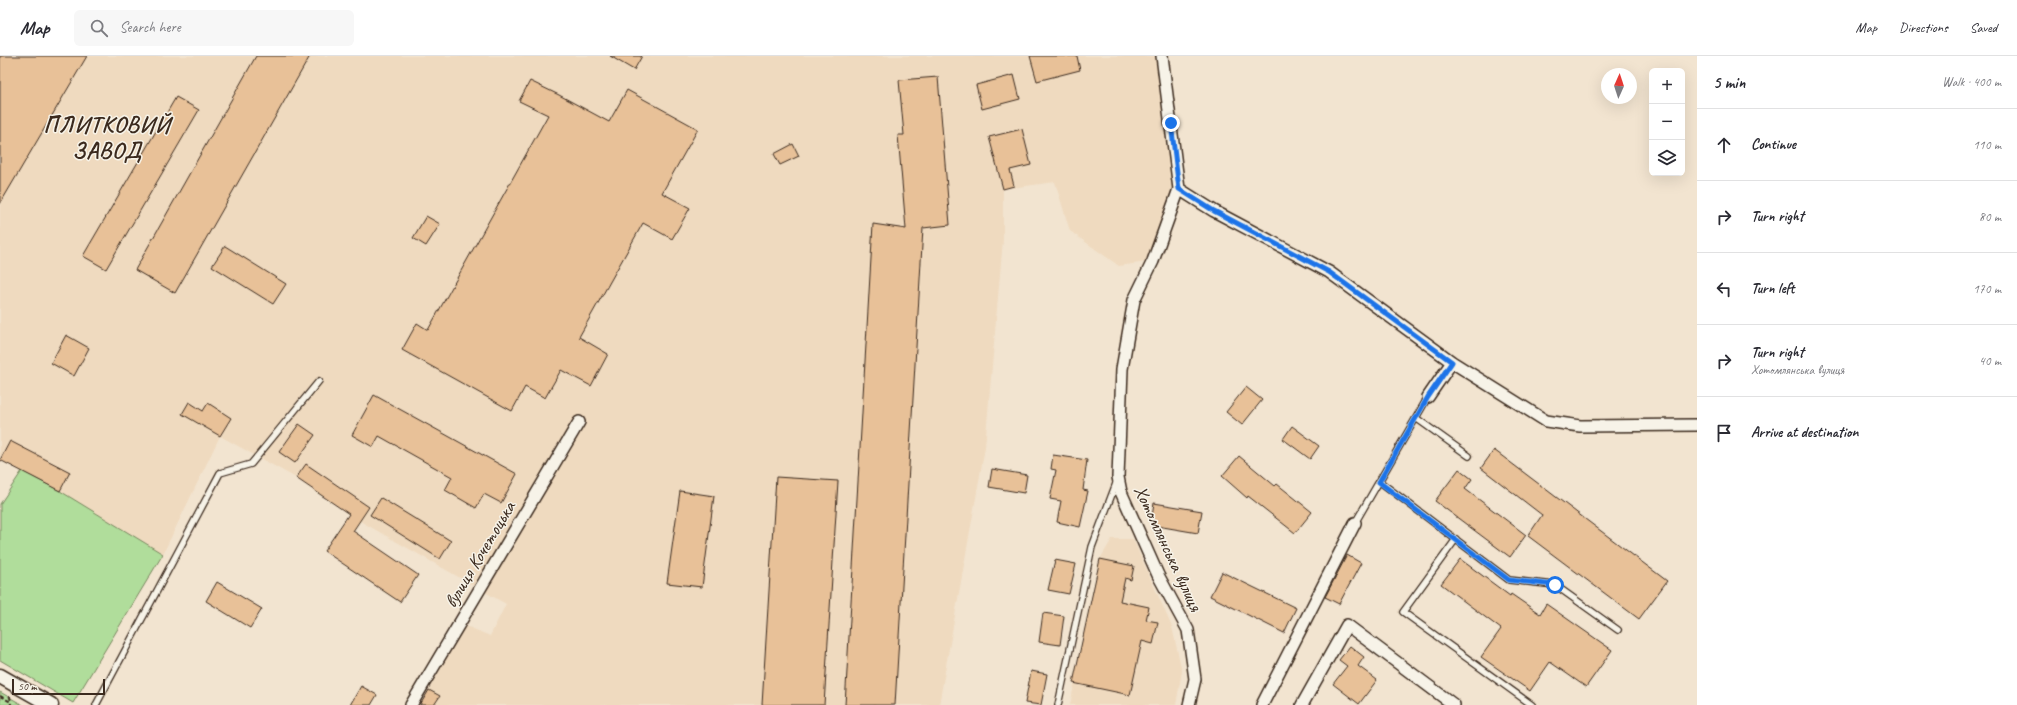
<!DOCTYPE html>
<meta charset="utf-8">
<style>
body{margin:0;font-family:Caveat,sans-serif;background:#f7f7f7;color:#2b2b33}
.controls{position:absolute;right:12px;top:12px;display:grid;overflow:hidden;border-radius:6px;box-shadow:0 4px 16px #0002}
.controls button{width:36px;height:36px;display:grid;place-items:center;padding:0;border:0;border-bottom:1px solid #e1e1e2;background:#fff;color:#2b2b33;font:20px sans-serif}
.compass{position:absolute;left:1601px;top:12px;width:36px;height:36px;border-radius:50%;background:#fff;box-shadow:0 4px 16px #0002;rotate:3deg}
.scale{position:absolute;left:12px;bottom:10px;width:93px;box-sizing:border-box;padding-left:4px;border:2px solid #3b2a1e;border-top:0;font-size:11px;line-height:14px;white-space:nowrap;color:#3b2a1e;-webkit-text-stroke:3px #f7f3e8;paint-order:stroke}
.stop{position:absolute;width:12px;height:12px;margin:-9px;border:3px solid #1a73e8;border-radius:50%;background:#fff}
.stop.end{background:#1a73e8;border-color:#fff;box-shadow:0 1px 4px #0008}
.list{margin:0;padding:0;list-style:none}
h2{display:flex;justify-content:space-between;align-items:center;height:52px;margin:0;padding:0 16px;font-size:17px}
h2 small{font-size:13px;font-weight:400;color:#7c7c81}
.list li{display:grid;grid-template-columns:26px 1fr auto;gap:12px;align-items:center;box-sizing:border-box;height:72px;padding:0 16px;border-top:1px solid #e1e1e2}
.list b{display:block;font-size:15px;white-space:nowrap}
.list p{margin:0;font-size:13px;white-space:nowrap;color:#7c7c81}
.list em{font-size:13px;font-style:normal;color:#7c7c81}
.icon{flex:none;width:22px;height:22px;fill:none;stroke:currentColor;stroke-width:2;stroke-linecap:round;stroke-linejoin:round}
.map{position:relative;flex:none;width:1697px;height:649px;overflow:hidden}
header{display:flex;align-items:center;gap:24px;box-sizing:border-box;height:56px;padding:0 20px;background:#fff;border-bottom:1px solid #e1e1e2}
header strong{font-size:19px}
nav{display:flex;gap:22px;margin-inline-start:auto;font-size:14px}
.search{width:280px;height:36px;background:#f7f7f7;display:flex;align-items:center;gap:10px;box-sizing:border-box;padding:0 14px;border-radius:6px;color:#7c7c81;font-size:15px}
main{display:flex}
aside{flex:1;background:#fff}
.map>svg:first-child{display:block}
.built{fill:#efdabf}
.green{fill:#b0dd9b;stroke:#76845c}
.building{fill:#e8c198;stroke:#3b2a1e}
.lines{fill:none;stroke-linecap:round;stroke-linejoin:round}
.service-casing{stroke:#3b2a1e;stroke-width:8}
.minor-casing{stroke:#3b2a1e;stroke-width:14}
.tertiary-casing{stroke:#3b2a1e;stroke-width:17}
.path{stroke:#3b2a1e;stroke-width:2;stroke-dasharray:4 3;stroke-linecap:butt}
.service{stroke:#f7f3e8;stroke-width:5.5}
.minor{stroke:#f7f3e8;stroke-width:11}
.tertiary{stroke:#f7f3e8;stroke-width:14}
.route{stroke:#1a73e8;stroke-width:5}
.labels{text-anchor:middle;stroke-width:3;stroke-linejoin:round;paint-order:stroke}
.street-label{font-size:19px;fill:#3b2a1e;stroke:#f7f3e8}
.district-label{font-size:23px;font-weight:bold;letter-spacing:1px;fill:#3b2a1e;stroke:#f7f3e8}
</style>
<header>
<strong>Map</strong>
<div class="search"><svg class="icon" aria-label="search" viewBox="0 0 24 24"><circle cx="10" cy="10" r="6"/><path d="M15 15l6 6"/></svg>Search here</div>
<nav><a>Map</a><a>Directions</a><a>Saved</a></nav>
</header>
<main>
<div class="map">
<svg width="1697" height="649" viewBox="0 0 1697 649">
<rect width="100%" height="100%" fill="#f2e4d0"/>
<filter id="ink" filterUnits="userSpaceOnUse"><feTurbulence type="fractalNoise" baseFrequency=".025" numOctaves="2"/><feDisplacementMap in="SourceGraphic" scale="8" xChannelSelector="R" yChannelSelector="G"/><feConvolveMatrix kernelMatrix="1 2 1 2 8 2 1 2 1" color-interpolation-filters="sRGB"/></filter>
<g filter="url(#ink)">
<!-- built -->
<path class="built" d="M0,0H1162L1179,133L1153,205L1119,210L1070,175L1055,126L1003,133V184L985,391L939,649H420L464,569L490,580L506,548L360,465L296,422L220,380L163,498L60,435L0,404Z
M1112,483H1133L1172,571L1182,615L1176,649H1070L1100,503Z"/>
<!-- green -->
<path class="green" d="M22,415L60,435L163,498L73,647L0,604V448Z
M0,636L23,649H0Z"/>
<!-- building -->
<path class="building" d="M0,0H87L0,148Z
M256,0H310L175,237L135,214Z
M610,0H642L634,14Z
M1030,0H1077L1080,14L1037,25Z
M1014,19L1020,43L982,53L976,29Z
M938,21L950,169L923,172L895,649H845L873,168L906,173L898,79H904L899,24Z
M530,25L559,39L609,66L627,34L698,73L662,137L690,152L672,183L643,167L579,281L608,298L591,330L561,314L545,342L525,331L512,355L402,294L417,267L428,274L548,59L519,45Z
M176,41L199,54L106,213L83,200Z
M1022,73L1031,109L1010,114L1014,130L1003,133L989,81Z
M793,88L799,100L780,109L774,98Z
M426,160L440,168L426,190L413,182Z
M225,190L286,228L273,248L212,210Z
M66,279L89,292L74,320L51,307Z
M1246,331L1262,344L1242,369L1226,356Z
M374,339L517,418L501,447L484,438L476,452L445,434L452,421L379,380L373,391L352,379Z
M189,346L203,355L208,347L231,362L220,380L182,358Z
M299,368L315,379L295,407L279,396Z
M1292,370L1319,390L1310,403L1283,383Z
M10,385L70,416L60,435L0,404Z
M1494,394L1667,525L1639,563L1528,480L1542,459L1481,412Z
M1053,399L1087,404L1083,434L1088,435L1080,471L1057,466L1061,445L1050,443L1056,414L1051,413Z
M1239,400L1275,430L1277,428L1312,456L1295,477L1248,440L1247,442L1222,420Z
M306,408L369,451L353,475L418,519L400,546L324,495L349,458L296,422Z
M992,413L1027,419L1024,437L989,431Z
M1459,413L1472,423L1465,433L1526,479L1510,501L1435,445Z
M776,421L838,425L824,649H762Z
M680,435L714,440L702,531L667,527Z
M381,442L451,485L440,503L370,459Z
M1154,447L1202,455L1198,477L1151,469Z
M1347,499L1361,507L1339,548L1325,541Z
M1100,503L1134,510L1131,524L1125,522L1120,545L1149,551L1146,564L1158,566L1153,588L1142,585L1130,639L1073,627Z
M1460,503L1510,540L1511,538L1540,558L1546,548L1612,594L1586,631L1550,606L1530,635L1481,601L1501,573L1441,528Z
M1055,504L1076,508L1069,538L1048,534Z
M1222,516L1296,552L1284,577L1210,540Z
M217,526L262,553L250,572L206,545Z
M1043,557L1064,560L1060,589L1039,586Z
M1350,590L1364,601L1358,610L1377,624L1359,648L1333,628L1347,610L1339,604Z
M1031,615L1047,618L1041,649L1025,647Z
M361,630L377,639L371,649H350Z
M429,634L440,640L434,649H420Z"/>
<g class="lines">
<defs>
<path id="service" d="M1416,362L1469,400
M1379,425L1509,524L1555,529L1618,574
M1355,467L1428,341
M1456,483L1403,556L1532,649
M96,649L220,417L251,408L319,325
M1058,649L1092,491L1117,425"/>
<path id="minor" d="M1162,0L1179,133L1153,205L1134,244L1122,313L1118,421L1121,436L1158,519L1188,574L1195,623L1189,649
M1179,133L1214,155L1329,216L1452,306L1546,365L1580,370L1697,369
M1428,341L1452,306
M411,649L579,366
M1262,649L1355,467
M1302,649L1347,569L1454,649"/>
<path id="tertiary" d="M0,620L51,649"/>
</defs>
<!-- service casing -->
<use href="#service" class="service-casing"/>
<!-- minor casing -->
<use href="#minor" class="minor-casing"/>
<!-- tertiary casing -->
<use href="#tertiary" class="tertiary-casing"/>
<!-- path -->
<path class="path" d="M0,640L11,646
M10,640L11,649"/>
<!-- service -->
<use href="#service" class="service"/>
<!-- minor -->
<use href="#minor" class="minor"/>
<!-- tertiary -->
<use href="#tertiary" class="tertiary"/>
</g>
</g>
<g class="lines" filter="url(#ink)">
<!-- route -->
<path class="route" d="M1171,67L1179,133L1214,155L1329,216L1452,306L1428,341L1379,426L1509,524L1555,529"/>
</g>
<g class="labels">
<!-- street labels -->
<g class="street-label">
<text transform="translate(1169 492) rotate(65)" y="7">Хотомлянська вулиця</text>
<text transform="translate(479 498) rotate(-59)" y="7">вулиця Кочетоцька</text>
</g>
<!-- district labels -->
<g class="district-label">
<text x="107" y="76">ПЛИТКОВИЙ<tspan x="107" dy="26">ЗАВОД</tspan></text>
</g>
</g>
</svg>
<div class="controls">
<button>+</button>
<button>−</button>
<button><svg class="icon" aria-label="layers" viewBox="0 0 24 24"><path d="M12 4l9 5-9 5-9-5zM3 14l9 5 9-5"/></svg></button>
</div>
<svg class="compass" viewBox="-18 -18 36 36"><path d="M0-13l5 13h-10z" fill="#e53935"/><path d="M0 13l5-13h-10z" fill="#7c7c81"/></svg>
<div class="scale">50 m</div>
<div class="stop" style="left:1555px;top:529px"></div>
<div class="stop end" style="left:1171px;top:67px"></div>
</div>
<aside>
<h2>5 min<small>Walk · 400 m</small></h2>
<ul class="list">
<li><svg class="icon" aria-label="ahead" viewBox="0 0 24 24"><path d="M12 20V5M6 11l6-6 6 6"/></svg><div><b>Continue</b></div><em>110 m</em></li>
<li><svg class="icon" aria-label="right" viewBox="0 0 24 24"><path d="M7 20v-9h11M14 6l5 5-5 5"/></svg><div><b>Turn right</b></div><em>80 m</em></li>
<li><svg class="icon" aria-label="left" viewBox="0 0 24 24"><path d="M17 20v-9H6M10 6l-5 5 5 5"/></svg><div><b>Turn left</b></div><em>170 m</em></li>
<li><svg class="icon" aria-label="right" viewBox="0 0 24 24"><path d="M7 20v-9h11M14 6l5 5-5 5"/></svg><div><b>Turn right</b><p>Хотомлянська вулиця</p></div><em>40 m</em></li>
<li><svg class="icon" aria-label="arrive" viewBox="0 0 24 24"><path d="M6 21V4h12l-3 4 3 4H6"/></svg><div><b>Arrive at destination</b></div></li>
</ul>
</aside>
</main>
